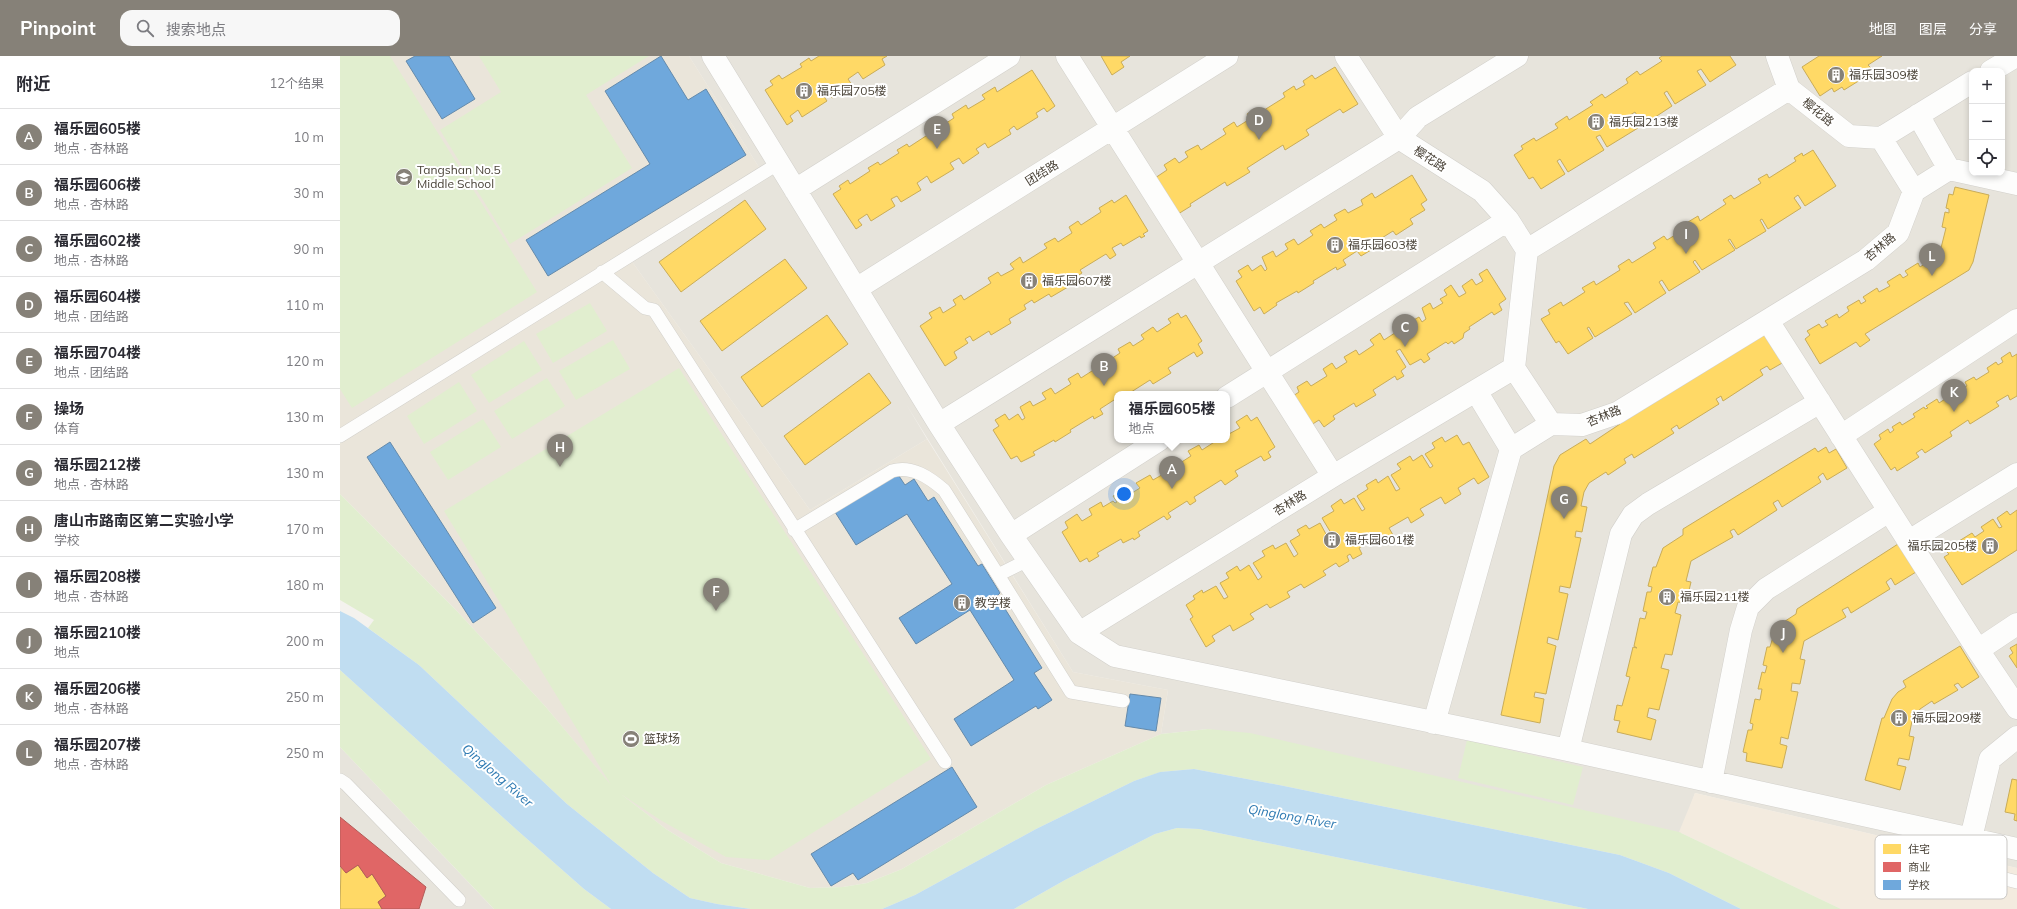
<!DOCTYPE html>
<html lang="zh">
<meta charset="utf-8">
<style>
body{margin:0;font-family:Mulish,"Noto Sans SC",sans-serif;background:#f7f7f7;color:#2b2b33}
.controls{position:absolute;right:12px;top:12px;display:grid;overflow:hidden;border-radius:8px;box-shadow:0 2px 6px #0003}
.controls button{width:36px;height:36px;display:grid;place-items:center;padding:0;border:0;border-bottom:1px solid #e1e1e2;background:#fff;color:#2b2b33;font:20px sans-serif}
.you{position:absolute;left:784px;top:438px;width:14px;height:14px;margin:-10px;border:3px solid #fff;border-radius:50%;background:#1a73e8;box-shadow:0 0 0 6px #1a73e833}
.badge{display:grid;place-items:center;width:26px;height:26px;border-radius:50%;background:#868178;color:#fff;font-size:13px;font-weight:700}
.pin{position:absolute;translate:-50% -33px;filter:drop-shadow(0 1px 2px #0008)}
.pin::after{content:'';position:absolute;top:21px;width:14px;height:12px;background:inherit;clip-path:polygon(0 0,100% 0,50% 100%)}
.popup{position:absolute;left:774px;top:335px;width:116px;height:52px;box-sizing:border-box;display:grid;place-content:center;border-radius:8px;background:#fff;filter:drop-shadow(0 1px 3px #0005);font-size:13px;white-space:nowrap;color:#7c7c81}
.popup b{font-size:15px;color:#2b2b33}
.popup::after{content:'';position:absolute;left:50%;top:100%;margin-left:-8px;border:8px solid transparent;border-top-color:#fff}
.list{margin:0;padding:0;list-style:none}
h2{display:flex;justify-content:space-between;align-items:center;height:52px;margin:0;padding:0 16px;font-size:17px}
h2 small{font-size:13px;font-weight:400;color:#7c7c81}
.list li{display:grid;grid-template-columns:26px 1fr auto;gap:12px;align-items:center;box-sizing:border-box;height:56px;padding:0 16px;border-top:1px solid #e1e1e2}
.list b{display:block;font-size:15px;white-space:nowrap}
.list p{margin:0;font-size:13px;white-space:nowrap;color:#7c7c81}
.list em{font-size:13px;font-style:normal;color:#7c7c81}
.icon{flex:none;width:22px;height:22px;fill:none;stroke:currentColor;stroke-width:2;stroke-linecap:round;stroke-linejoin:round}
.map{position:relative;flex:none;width:1677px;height:853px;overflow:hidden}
header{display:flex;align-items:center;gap:24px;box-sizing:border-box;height:56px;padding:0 20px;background:#868178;color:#fff}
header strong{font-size:19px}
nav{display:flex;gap:22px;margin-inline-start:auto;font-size:14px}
.search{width:280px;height:36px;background:#f7f7f7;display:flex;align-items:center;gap:10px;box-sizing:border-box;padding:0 14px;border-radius:12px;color:#7c7c81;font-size:15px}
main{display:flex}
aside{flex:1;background:#fff}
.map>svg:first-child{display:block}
.residential{fill:#e7e4dc;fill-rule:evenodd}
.commercial{fill:#f3ebdf}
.education{fill:#eae5da}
.green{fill:#e1eecf}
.water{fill:#c0ddf1}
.homes{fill:#ffd966;stroke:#c9ac58}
.shops{fill:#e06666;stroke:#b35c58}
.schools{fill:#6fa8dc;stroke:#648aab}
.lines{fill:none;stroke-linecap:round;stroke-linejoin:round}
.lane-casing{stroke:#d2d0cb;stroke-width:14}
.street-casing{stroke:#d2d0cb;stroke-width:23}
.lane{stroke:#fdfdfc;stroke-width:13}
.street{stroke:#fdfdfc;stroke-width:22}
.labels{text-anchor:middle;stroke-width:4;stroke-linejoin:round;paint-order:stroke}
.poi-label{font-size:12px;fill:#4b4439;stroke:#fff;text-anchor:start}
.street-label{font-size:12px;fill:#4b4439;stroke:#fff}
.water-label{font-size:13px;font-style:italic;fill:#2e7ab2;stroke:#fff}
.key{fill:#fff;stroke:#c9c7c4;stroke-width:1}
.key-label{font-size:11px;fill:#4b4439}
</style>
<header>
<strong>Pinpoint</strong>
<div class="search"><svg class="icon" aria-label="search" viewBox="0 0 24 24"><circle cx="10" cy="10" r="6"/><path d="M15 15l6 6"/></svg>搜索地点</div>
<nav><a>地图</a><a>图层</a><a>分享</a></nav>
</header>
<main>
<aside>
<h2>附近<small>12个结果</small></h2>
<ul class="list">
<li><span class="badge">A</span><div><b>福乐园605楼</b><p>地点 · 杏林路</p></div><em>10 m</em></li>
<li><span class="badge">B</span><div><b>福乐园606楼</b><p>地点 · 杏林路</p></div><em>30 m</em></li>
<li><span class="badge">C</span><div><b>福乐园602楼</b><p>地点 · 杏林路</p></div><em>90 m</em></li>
<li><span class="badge">D</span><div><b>福乐园604楼</b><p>地点 · 团结路</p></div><em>110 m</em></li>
<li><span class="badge">E</span><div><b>福乐园704楼</b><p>地点 · 团结路</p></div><em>120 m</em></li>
<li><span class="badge">F</span><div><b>操场</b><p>体育</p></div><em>130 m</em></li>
<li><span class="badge">G</span><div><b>福乐园212楼</b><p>地点 · 杏林路</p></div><em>130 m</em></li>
<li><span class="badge">H</span><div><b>唐山市路南区第二实验小学</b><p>学校</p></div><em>170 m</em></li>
<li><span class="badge">I</span><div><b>福乐园208楼</b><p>地点 · 杏林路</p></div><em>180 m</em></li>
<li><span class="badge">J</span><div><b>福乐园210楼</b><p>地点</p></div><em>200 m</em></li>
<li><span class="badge">K</span><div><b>福乐园206楼</b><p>地点 · 杏林路</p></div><em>250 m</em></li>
<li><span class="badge">L</span><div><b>福乐园207楼</b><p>地点 · 杏林路</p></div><em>250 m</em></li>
</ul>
</aside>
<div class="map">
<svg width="1677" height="853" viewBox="0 0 1677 853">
<rect width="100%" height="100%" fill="#f4f2ee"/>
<!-- residential -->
<path class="residential" d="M349,0H1677V812L1355,737L1341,777L868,673L821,678L828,634L733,616L566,348L587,383L470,454L288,200L422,116ZM1632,15H1662V117H1632ZM777,338H887V384H777Z
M0,691L150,849L154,853H0Z"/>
<!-- commercial -->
<path class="commercial" d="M1355,737L1677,812V853H1501L1339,776Z"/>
<!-- education -->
<path class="education" d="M0,0H349L422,116L288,200L470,454L587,383L733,616L828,634L821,678L706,729L562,813L527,827L503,831L470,832L381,807L326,773L273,732L205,650L115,553L0,438Z"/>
<!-- green -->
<path class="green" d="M0,0H50L197,236L12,352L0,333Z
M139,0H309L246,39L292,112L170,188L100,74L161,36Z
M250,247L267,275L213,307L196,278Z
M273,284L290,313L236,344L219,315Z
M184,285L202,314L149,347L131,319Z
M339,312L591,703L429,804L386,801L322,765L281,738L326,773L381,807L470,832L503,831L527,827L562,813L706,729L821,678L868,673L910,677L1339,776L1501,853H1401L1329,817L1280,799L944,730L854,713L821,716L794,725L696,773L575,839L542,853H411L377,848L350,842L313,817L227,748L79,609L28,572L34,564L0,544V438L115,553L205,650L271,729L104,455Z
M207,322L225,350L172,383L154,355Z
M119,326L137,355L84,388L67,360Z
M143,363L161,391L108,424L90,396Z
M0,614L178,775L244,833L271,853H154L0,691Z
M1127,684L1243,711L1233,749L1118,722Z
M837,772L859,773L1248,853H674L725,824L815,778Z"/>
<!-- water -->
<path class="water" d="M0,555L14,562L79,609L227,748L313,817L350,842L377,848L411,853H271L244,833L178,775L0,614Z
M854,713L944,730L1280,799L1329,817L1401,853H1248L859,773L837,772L815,778L725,824L674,853H542L575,839L696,773L794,725L820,716Z"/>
<!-- homes -->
<path class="homes" d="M479,0H547L542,3L545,9L523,23L518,16L508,23L512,29L492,42L488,36L483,39L487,45L462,61L458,54L450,60L453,65L447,69L425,34L433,29L430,25L439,19L442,23L462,11L460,8L469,2L471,5Z
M761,0H790L781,6L784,11L772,19Z
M1322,0H1390L1396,9L1370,26L1361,13L1357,15L1366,29L1335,48L1327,35L1324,37L1332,50L1303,69L1295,56L1290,59L1298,72L1267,91L1260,79L1256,81L1264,94L1228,116L1220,103L1217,105L1225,118L1201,133L1193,121L1189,123L1174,99L1183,93L1181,90L1194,82L1196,85L1218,72L1215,68L1227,60L1229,64L1253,49L1250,46L1262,38L1265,42L1288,27L1286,23L1297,15L1300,19L1322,5L1319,2Z
M1479,0H1542L1528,9L1531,12L1523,17L1525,21L1504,34L1502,31L1494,36L1492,32L1480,40L1462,11Z
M995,11L1018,48L1003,57L1000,53L966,74L969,79L945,94L943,89L907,112L910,116L887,130L885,126L850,148L851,150L838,158L815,122L827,114L824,109L835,102L839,107L848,101L845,96L858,89L861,94L886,78L883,73L894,66L897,71L910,63L907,58L918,52L921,56L945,41L943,37L954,30L956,34L965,29L963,25L972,19L975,23Z
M692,14L715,50L707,56L704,52L696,57L698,61L677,74L674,70L669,74L671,78L648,92L645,87L636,93L639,97L623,108L619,102L610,107L614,113L591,127L587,120L577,127L581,134L561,146L557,140L551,143L555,150L531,165L527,158L518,164L522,169L516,173L493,138L501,133L499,130L508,124L510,128L530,115L528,112L538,106L540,109L559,97L557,94L567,88L569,91L589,78L587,74L598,67L600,71L614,62L612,58L626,49L628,53L645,43L642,39L655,31L657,36Z
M1473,94L1496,130L1465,150L1458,139L1454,142L1461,152L1428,173L1422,163L1420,164L1426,175L1396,193L1390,183L1388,184L1395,194L1362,214L1355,204L1353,206L1360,216L1329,235L1322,224L1319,226L1326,237L1295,257L1288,246L1284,247L1292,258L1255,281L1249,271L1247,272L1253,282L1228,298L1219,285L1216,287L1201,263L1210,258L1208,254L1221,246L1223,250L1245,236L1242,232L1254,225L1256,229L1280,214L1278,210L1289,203L1292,207L1316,192L1313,187L1324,180L1327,184L1350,170L1348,166L1358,160L1360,165L1386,148L1383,144L1391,139L1394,143L1421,127L1418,123L1427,118L1429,122L1456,105L1454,102L1462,97L1463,100Z
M1072,119L1087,144L1081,148L1085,154L1070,163L1073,168L1056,179L1053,175L1029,190L1031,194L1021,200L1017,195L1003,204L1006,209L997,214L996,211L973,225L974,227L958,237L957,235L936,247L937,249L924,258L920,251L914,255L896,225L902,221L898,215L908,209L912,215L921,209L925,215L927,213L922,201L933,195L936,201L948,193L945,188L954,183L958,189L973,179L970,175L981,168L984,172L997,164L994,159L1005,153L1008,157L1023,149L1021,144L1032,137L1035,142Z
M1615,131L1649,139L1633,206L1629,214L1525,278L1530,284L1520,291L1516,286L1480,308L1465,283L1470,279L1467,275L1479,268L1482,272L1488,269L1485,265L1497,258L1499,262L1509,255L1507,251L1519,244L1521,248L1526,245L1523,241L1537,232L1539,236L1550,230L1547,226L1560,218L1563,222L1568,219L1565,215L1578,207L1580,211L1594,202L1601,192L1606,172L1602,171L1605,156L1609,157V153L1606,152L1609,138L1613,139Z
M786,139L808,175L803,178L805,180L801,182L800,180L783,190L781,187L772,192L776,199L770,203L766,198L740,214L742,217L726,227L728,231L711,241L709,238L694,247L692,244L684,249L686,253L669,263L671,267L651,279L649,275L633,285L630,280L625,283L628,287L614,296L617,302L605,310L580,270L592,262L589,257L600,251L603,257L616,249L613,244L621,239L624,244L651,227L648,222L658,216L661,220L674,213L670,208L680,201L683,207L707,192L704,188L715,182L718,186L732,177L729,171L738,165L741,169L761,156L759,152L772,144L774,147Z
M405,144L426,173L341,236L319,206Z
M445,203L467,232L382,295L360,265Z
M1147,213L1166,243L1159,248L1162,254L1154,259L1152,256L1129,271L1130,273L1124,277L1123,282L1114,288L1112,285L1108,288L1106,286L1087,298L1090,303L1084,307L1081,303L1070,309L1060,293L1056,295L1066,311L1061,315L1064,320L1057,324L1055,320L1033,334L1036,339L1016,351L1014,347L993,360L995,363L984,371L979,364L971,369L953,340L959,336L957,331L967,325L971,330L987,320L983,313L992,307L996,313L1007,306L1004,301L1016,294L1019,299L1034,289L1030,284L1040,277L1044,284L1061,273L1057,267L1065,262L1068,267L1079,261L1082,266L1086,263L1082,252L1090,247L1093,253L1103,247L1100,243L1107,239L1104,234L1111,229L1119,241L1126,237L1122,230L1132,223L1136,229L1143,225L1139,218Z
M838,257L841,262L846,259L862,285L858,288L863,297L857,301L854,296L828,312L831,317L813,328L810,324L788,338H777V348L774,344L760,353L763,358L754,363L753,360L730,374L731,376L715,386L714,384L693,396L695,399L681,406L677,400L671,403L653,374L659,370L655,364L665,358L669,364L678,358L682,364L685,362L680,351L690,345L693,350L706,343L702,337L711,332L715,338L731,328L728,323L738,317L741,322L755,313L752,309L762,302L765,307L780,297L778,293L790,286L793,290L804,283L801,279L813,271L817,276L831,267L828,263Z
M487,259L508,288L422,351L401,321Z
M1424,274L1444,306L1430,314L1427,310L1420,314L1423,319L1383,345L1381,340L1376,343L1379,348L1339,373L1337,369L1331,373L1334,377L1294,402L1292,398L1284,403L1286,407L1268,419L1266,416L1249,427L1244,436L1241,450L1247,451L1242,476L1236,475L1235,481L1241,482L1230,532L1220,530L1219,536L1228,538L1218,584L1208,581L1207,587L1216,590L1206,638L1195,636L1194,641L1204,643L1200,667L1161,659L1214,410L1220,399L1246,383L1250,388L1280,368L1277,364Z
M1670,296L1672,301L1677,298V340L1670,344L1668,339L1656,346L1659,350L1630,368L1628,364L1610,376L1612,380L1585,397L1582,393L1576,397L1579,401L1557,415L1555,411L1551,414L1534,388L1541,383L1539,379L1548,373L1550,377L1554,374L1552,371L1560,366L1562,369L1575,361L1573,358L1584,351L1585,353L1588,352L1586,350L1597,343L1599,347L1613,338L1611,335L1621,329L1623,332L1627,330L1625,326L1634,321L1636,324L1649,316L1647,312L1656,306L1658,309L1663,306L1661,302Z
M529,317L551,347L465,409L444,380Z
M907,359L911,365L917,361L935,391L928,396L931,401L924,405L921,400L895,415L898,420L885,429L881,424L854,441L856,445L850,449L847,445L828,457L831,461L827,464L824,460L798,476L800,480L794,484L793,482L783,487L781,483L757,497L759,500L749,506L747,502L740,506L722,476L728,472L725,466L737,458L742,465L752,459L749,453L761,446L763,451L773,445L775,447L777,446L773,440L784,434L787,440L800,432L796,427L810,419L813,424L827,416L823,410L833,404L837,409L851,400L848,395L859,389L862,394L876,385L875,384H887V379L900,372L896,366Z
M1117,379L1123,389L1129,386L1149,421L1138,428L1134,422L1118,432L1121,438L1105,448L1101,441L1080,453L1084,459L1071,467L1068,461L1049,472L1053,479L1038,488L1035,483L1019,492L1022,498L1013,503L1010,498L1007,500L1009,505L999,511L996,507L983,515L986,519L964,532L961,528L947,536L950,541L930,552L927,548L910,558L914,563L893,575L890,569L872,580L875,585L866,591L850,563L853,561L846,549L855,543L853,540L862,534L863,537L876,530L884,543L888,541L880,527L889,522L886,517L897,510L900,515L909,509L918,524L922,521L913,507L925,500L922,495L933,489L935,493L946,487L954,501L958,498L950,485L960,479L957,474L966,469L969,473L980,467L987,480L991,477L982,462L994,455L991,450L1001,443L1004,448L1014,442L1022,455L1025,453L1017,440L1028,433L1026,429L1036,423L1038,427L1048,420L1056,435L1060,433L1051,419L1061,413L1057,408L1070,400L1073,405L1082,399L1090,412L1093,410L1085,398L1095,392L1092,387L1102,381L1105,386Z
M1486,391L1489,397L1496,393L1507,412L1487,424L1483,417L1478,421L1481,426L1442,451L1438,444L1433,447L1437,454L1398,479L1394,473L1390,475L1393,481L1351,505L1346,525L1351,526L1346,547L1338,546L1335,557L1341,559L1332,599L1325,598L1321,612L1329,614L1319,654L1309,652L1307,661L1316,664L1311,684L1277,676L1280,665L1274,664L1277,649L1282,650L1290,621L1286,620L1293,591L1297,592L1294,590L1300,562L1305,563L1307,556L1303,555L1307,536H1311L1312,531L1308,530L1313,511H1316L1323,492L1343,479V473L1475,392L1478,396Z
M1677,454V494L1622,529L1604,501L1609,498L1605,494L1615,487L1621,496L1625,494L1619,485L1632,477L1635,481L1644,475L1641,471L1653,463L1659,472L1662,471L1657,462L1667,455L1670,459Z
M1558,488L1576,516L1555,529L1551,522L1546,526L1550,533L1511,557L1508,551L1502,554L1506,561L1464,585L1460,603L1465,604L1460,628L1452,627L1451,635L1458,636L1448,683L1441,681L1440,688L1447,690L1442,712L1406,705L1407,697L1403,696L1408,674H1412L1413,668L1410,667L1415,643L1420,644L1422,633H1418L1422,616L1425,617L1427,610L1423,609L1427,591H1430L1436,571L1456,558L1457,553Z
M1677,588V612L1669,600L1673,597L1670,592Z
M1620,590L1639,621L1622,632L1618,627L1614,629L1618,634L1594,648L1592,645L1580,653L1572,665L1569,680L1574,681L1569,704L1559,702L1557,709L1566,711L1560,734L1525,724L1542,662H1544L1552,643L1558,636L1566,631L1563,625Z
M1672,723L1677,724V765L1674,764L1675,758L1665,756Z
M1,809L6,817L18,809L27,822L32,818L46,840L38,846L42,853H0Z"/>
<!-- shops -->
<path class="shops" d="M0,761L86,831L79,853H42L38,846L46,840L32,818L27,822L18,809L6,817L0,810Z"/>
<!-- schools -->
<path class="schools" d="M75,0H109L135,43L102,63L66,5Z
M321,0L348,44L366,33L406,99L208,220L186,184L310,108L265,35Z
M50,386L156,552L133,567L27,401Z
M557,417L565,429L574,423L588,445L594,441L638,510L642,508L660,537L657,540L702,612L694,617L712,644L698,653L696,650L631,690L614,663L674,624L630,554L576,588L559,562L612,528L567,458L516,489L495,456Z
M790,638L821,642L816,675L785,670Z
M612,711L637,751L518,824L513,817L491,830L471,798Z"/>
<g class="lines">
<defs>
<path id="lane" d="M262,216L305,252L314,254L605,706
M0,380L439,107
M454,474L552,415C572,409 590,422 604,434L658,519L688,504
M658,519L731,636L783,645
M0,724L6,728L119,844
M1634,815L1677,826"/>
<path id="street" d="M373,0L599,368L671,479L739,577L775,600L1228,694L1677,793
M727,0L993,420
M1006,0L1059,82L1142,135L1168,164L1187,194
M1437,0L1449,33L1509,80L1541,82
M1651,15L1676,0
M1578,59L1609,113
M1541,82L1632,26
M1609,113L1677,128
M455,134L669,0
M1574,135L1609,113
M1187,194L1449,33
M516,233L887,0
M1428,265L1638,594L1677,652
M1174,312L1211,368L1242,369L1277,357L1526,204L1558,177L1574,135L1541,82
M1174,312L1187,194
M1136,335L1171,393
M887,341L1168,164
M599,368L1059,82L1078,61L1177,0
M1501,380L1677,264
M671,479L819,384
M1569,485L1677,418
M739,577L993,420L1174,312
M1638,594L1677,568
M1094,667L1171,393L1211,368
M1228,694L1281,478L1293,459L1308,448L1480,346
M1371,726L1401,574L1408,551L1426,533L1549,455
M1631,782L1650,703L1677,681"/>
</defs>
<!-- lane casing -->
<use href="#lane" class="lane-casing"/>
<!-- street casing -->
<use href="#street" class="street-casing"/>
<!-- lane -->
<use href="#lane" class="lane"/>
<!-- street -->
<use href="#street" class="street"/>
</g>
<!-- icons -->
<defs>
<symbol id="building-disc" viewBox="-11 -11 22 22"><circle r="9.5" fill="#868178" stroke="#fff"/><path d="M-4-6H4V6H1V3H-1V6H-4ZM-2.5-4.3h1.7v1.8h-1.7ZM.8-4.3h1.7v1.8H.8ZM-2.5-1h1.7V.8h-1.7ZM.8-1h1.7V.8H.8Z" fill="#fff"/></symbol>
<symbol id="school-disc" viewBox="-11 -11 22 22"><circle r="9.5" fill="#868178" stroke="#fff"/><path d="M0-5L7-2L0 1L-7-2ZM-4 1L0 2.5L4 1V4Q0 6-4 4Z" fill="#fff"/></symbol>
<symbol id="stadium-disc" viewBox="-11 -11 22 22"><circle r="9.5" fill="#868178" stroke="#fff"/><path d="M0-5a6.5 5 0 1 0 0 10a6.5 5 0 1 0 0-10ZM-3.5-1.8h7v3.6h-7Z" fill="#fff"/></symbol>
</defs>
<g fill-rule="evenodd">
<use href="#building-disc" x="1486" y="9" width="20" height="20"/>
<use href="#building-disc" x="454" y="25" width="20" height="20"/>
<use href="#building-disc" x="1246" y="56" width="20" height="20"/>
<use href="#school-disc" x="54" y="111" width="20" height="20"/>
<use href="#building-disc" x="985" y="179" width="20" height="20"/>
<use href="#building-disc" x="679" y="215" width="20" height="20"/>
<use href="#building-disc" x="982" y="474" width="20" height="20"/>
<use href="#building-disc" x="1640" y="480" width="20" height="20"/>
<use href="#building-disc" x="1317" y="531" width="20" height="20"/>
<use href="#building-disc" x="612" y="537" width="20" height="20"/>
<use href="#building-disc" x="1549" y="652" width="20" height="20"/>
<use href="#stadium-disc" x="281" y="673" width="20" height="20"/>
</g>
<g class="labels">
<!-- poi labels -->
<g class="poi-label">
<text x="1509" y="23">福乐园309楼</text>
<text x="477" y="39">福乐园705楼</text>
<text x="1269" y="70">福乐园213楼</text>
<text x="77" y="118">Tangshan No.5<tspan x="77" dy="14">Middle School</tspan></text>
<text x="1008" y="193">福乐园603楼</text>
<text x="702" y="229">福乐园607楼</text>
<text x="1005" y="488">福乐园601楼</text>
<text x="1637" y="494" text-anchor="end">福乐园205楼</text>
<text x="1340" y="545">福乐园211楼</text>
<text x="635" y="551">教学楼</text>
<text x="1572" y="666">福乐园209楼</text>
<text x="304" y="687">篮球场</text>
</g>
<!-- street labels -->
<g class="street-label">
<text transform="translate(1478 56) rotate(39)" y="4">樱花路</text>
<text transform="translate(1090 103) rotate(33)" y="4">樱花路</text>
<text transform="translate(702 117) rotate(-32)" y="4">团结路</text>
<text transform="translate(1540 191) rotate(-40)" y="4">杏林路</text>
<text transform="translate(1264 360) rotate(-22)" y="4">杏林路</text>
<text transform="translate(950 447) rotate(-32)" y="4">杏林路</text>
</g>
<!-- water labels -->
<g class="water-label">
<text transform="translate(158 719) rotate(41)" y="5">Qinglong River</text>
<text transform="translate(952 760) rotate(10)" y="5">Qinglong River</text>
</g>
</g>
<!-- legend -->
<rect x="1535" y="779" width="132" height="64" rx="6" class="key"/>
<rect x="1543" y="788" width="18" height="10" fill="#ffd966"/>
<rect x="1543" y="806" width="18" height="10" fill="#e06666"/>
<rect x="1543" y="824" width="18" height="10" fill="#6fa8dc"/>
<g class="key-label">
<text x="1568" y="797">住宅</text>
<text x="1568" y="815">商业</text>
<text x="1568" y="833">学校</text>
</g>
</svg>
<div class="controls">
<button>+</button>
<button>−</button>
<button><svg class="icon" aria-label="locate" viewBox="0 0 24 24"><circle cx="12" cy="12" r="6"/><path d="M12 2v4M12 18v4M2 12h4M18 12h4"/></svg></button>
</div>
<div class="you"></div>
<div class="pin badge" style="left:832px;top:433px">A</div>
<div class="popup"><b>福乐园605楼</b>地点</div>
<div class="pin badge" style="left:764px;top:330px">B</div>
<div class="pin badge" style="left:1065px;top:291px">C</div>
<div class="pin badge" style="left:919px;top:84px">D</div>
<div class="pin badge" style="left:597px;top:93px">E</div>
<div class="pin badge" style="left:376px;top:555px">F</div>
<div class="pin badge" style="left:1224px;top:463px">G</div>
<div class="pin badge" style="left:220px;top:411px">H</div>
<div class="pin badge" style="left:1346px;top:198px">I</div>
<div class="pin badge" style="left:1443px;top:597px">J</div>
<div class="pin badge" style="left:1614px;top:356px">K</div>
<div class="pin badge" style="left:1592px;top:220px">L</div>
</div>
</main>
